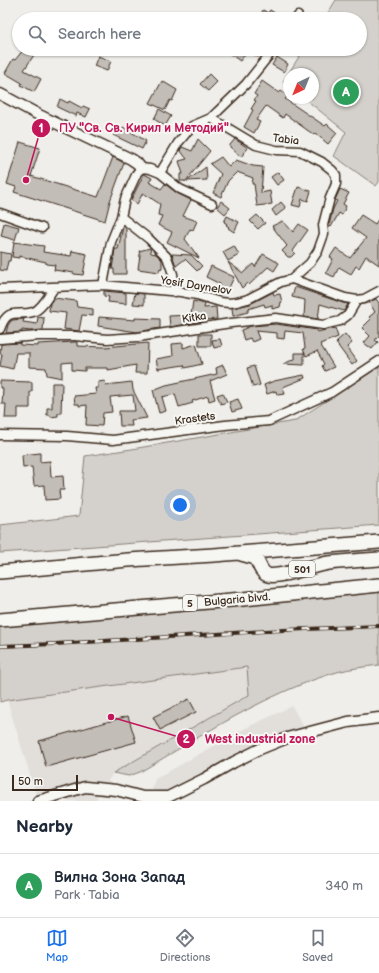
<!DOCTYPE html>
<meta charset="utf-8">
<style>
body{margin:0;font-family:"Balsamiq Sans",sans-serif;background:#f6f6f7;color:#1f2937}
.compass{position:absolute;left:283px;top:68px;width:36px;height:36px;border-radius:50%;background:#fff;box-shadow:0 1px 3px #0004;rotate:223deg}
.scale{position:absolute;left:12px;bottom:10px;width:66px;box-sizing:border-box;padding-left:4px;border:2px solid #3b2a1e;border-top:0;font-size:11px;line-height:14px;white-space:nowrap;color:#3b2a1e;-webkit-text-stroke:3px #f6f6f2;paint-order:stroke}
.you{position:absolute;left:180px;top:505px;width:14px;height:14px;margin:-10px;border:3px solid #fff;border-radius:50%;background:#1a73e8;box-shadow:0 0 0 6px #1a73e833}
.badge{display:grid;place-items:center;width:26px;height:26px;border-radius:50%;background:#1a73e8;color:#fff;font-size:13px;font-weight:700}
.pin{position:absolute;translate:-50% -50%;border:2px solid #fff;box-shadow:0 1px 4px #0006}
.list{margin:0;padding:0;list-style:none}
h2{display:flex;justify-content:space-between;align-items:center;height:52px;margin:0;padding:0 16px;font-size:17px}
h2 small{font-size:13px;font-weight:400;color:#747a83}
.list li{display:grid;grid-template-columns:26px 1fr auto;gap:12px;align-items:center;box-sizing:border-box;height:64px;padding:0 16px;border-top:1px solid #e0e1e3}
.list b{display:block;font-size:15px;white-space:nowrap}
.list p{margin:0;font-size:13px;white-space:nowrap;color:#747a83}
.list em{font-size:13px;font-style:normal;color:#747a83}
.icon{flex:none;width:22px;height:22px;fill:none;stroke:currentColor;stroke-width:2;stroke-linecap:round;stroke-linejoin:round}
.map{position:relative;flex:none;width:379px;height:801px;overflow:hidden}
.search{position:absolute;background:#fff;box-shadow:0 1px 3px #0004;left:12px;right:12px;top:12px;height:44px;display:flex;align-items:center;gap:10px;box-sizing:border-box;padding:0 14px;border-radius:22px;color:#747a83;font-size:15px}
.sheet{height:116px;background:#fff}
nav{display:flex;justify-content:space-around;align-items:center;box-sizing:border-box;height:56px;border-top:1px solid #e0e1e3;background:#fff;font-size:11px;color:#747a83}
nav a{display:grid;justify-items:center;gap:2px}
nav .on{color:#1a73e8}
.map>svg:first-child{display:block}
.built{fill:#e2dfdb}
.green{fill:#d4d1cc;stroke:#887e75}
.building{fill:#c2bdb7;stroke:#3b2a1e}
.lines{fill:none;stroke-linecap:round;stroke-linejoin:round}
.minor-casing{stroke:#3b2a1e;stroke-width:11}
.tertiary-casing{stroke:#3b2a1e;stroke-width:13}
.trunk-casing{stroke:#3b2a1e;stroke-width:16}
.minor{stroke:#f6f6f2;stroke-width:8}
.tertiary{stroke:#f6f6f2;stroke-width:10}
.trunk{stroke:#f6f6f2;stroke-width:13}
.rail-casing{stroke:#3b2a1e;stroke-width:4}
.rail{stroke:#f6f6f2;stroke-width:2.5;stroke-dasharray:8;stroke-linecap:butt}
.labels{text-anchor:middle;stroke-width:4;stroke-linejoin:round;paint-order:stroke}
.shield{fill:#f6f6f2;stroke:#73675e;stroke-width:1}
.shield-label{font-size:10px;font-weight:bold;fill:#3b2a1e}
.street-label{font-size:11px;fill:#3b2a1e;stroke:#f6f6f2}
.leader{fill:none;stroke:#c2185b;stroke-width:1.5}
.callout-dot{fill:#c2185b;stroke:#f6f6f2;stroke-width:1.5}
.mark-label{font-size:12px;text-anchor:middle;font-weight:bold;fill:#fff}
.callout-label{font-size:12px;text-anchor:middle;font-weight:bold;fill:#c2185b;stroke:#f6f6f2;stroke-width:4;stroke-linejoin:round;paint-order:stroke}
</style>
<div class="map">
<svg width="379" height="801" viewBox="0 0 379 801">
<rect width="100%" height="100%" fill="#efeeea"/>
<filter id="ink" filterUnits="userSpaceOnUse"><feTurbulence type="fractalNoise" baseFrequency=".025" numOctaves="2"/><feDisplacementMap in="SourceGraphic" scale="8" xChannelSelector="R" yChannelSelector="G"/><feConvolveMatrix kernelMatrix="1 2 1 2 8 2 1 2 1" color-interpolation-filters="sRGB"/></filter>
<g filter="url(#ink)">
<!-- built -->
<path class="built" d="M247,667L249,695L113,773L95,801H38L7,700Z
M292,706L305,729L167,792L155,793L152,788L155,779L244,729Z"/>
<!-- green -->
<path class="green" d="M336,0H379V182L376,186L334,156L346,132L304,98H313V74H289V86L283,82L304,49H360V19H324Z
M379,367V525L0,553V525L79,516L85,456L132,449L295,421Z
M379,592V665C365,667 351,668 337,672C266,693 203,735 140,772L129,776L113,773L249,695L247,667L7,700L0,702V627L9,625L264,601Z"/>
<!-- building -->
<path class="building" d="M263,10L268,13L270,10L284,19H264L260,16Z
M24,49H38L24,70L41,79L34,92L21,85L22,83L5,73L13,59L15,60Z
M223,49H263L258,57L247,51L240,61Z
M98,56L111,61L107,71L94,66Z
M277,57L288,64L284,72L272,65Z
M209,74L217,82L208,91L200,84Z
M162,81L177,90L172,101L170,100L165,110L150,103Z
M262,81L279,93L281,91L288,96L285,99L325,126L327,124L337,133L328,144L315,133L314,135L285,114L283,118L266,106L256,120L260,122L254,133L244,127L253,110L251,109L256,101L254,100L257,96L254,94Z
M60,99L68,103L69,101L82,108L83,106L90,109L86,117L77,113L76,116L57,107Z
M159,109L171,116L165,126L154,119Z
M123,127L146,141L142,149L113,135Z
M198,139L210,151L185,182V181H180V174H183L179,161L187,159L180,150L182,147L192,151Z
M235,139L248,148L241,157L230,147V145Z
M20,142L40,148L31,176L98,197L113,157L124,163L110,201L105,221L14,192L16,187L7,184Z
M221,157L229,167L236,160L253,166L263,167L261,193L270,191L272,204L257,206L254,184H252L253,178L237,172L228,181L221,197L213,193L221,174L210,164Z
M206,167L207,180L187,181Z
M278,172L284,180L277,185L271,177Z
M144,174L152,178L149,182L161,189L165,184L177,193L191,200L183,216L197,221L193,230L190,229L185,239L199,258L167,242L172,232L158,225L162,216L158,215L160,204L143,193L137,204L131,200Z
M298,187L311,191L308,201L302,199L300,207L292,205Z
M340,189L349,193L343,204L346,206L342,215L339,213L331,227L329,225L333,209L337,201L335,200Z
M221,201L230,208L225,214L217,207Z
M281,202L286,208L276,216L272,210Z
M257,215L265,223L258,229L250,221Z
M361,215L375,224L379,218V265L366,256L359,268L356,266L351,274L339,267L334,277L326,273L333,259L330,257L336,248L350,258L366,238L352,228Z
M227,216L239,222L234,232L228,228L229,227L226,225L227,224L224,222Z
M283,221L293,232L299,224L308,230L293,251L295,253L291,257H288L282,251L287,246L272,226Z
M4,223L19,227L15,240L1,236Z
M123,227L126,228V274H114V269H112L115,249H118Z
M14,242L44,246L43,252L71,256L72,251L87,254L83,275L74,274V273L54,270L55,265L46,264V262L19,256V258L12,257Z
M234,246L239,255L228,261L223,252Z
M150,248L151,253L156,254L162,260V269L160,268L159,272L138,269L140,255L139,251Z
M0,252L11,254L10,261H8L6,271L0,270Z
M172,254L191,255L202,266L197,271L185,259L176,266Z
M263,254L279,263L274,271L268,267L249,285L247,283L242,288L228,262L243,273L253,264L255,267Z
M211,266L234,277L227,292L218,288L220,284L206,277Z
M295,287L343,303L348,304L344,311L320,304L318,319L304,317L305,300L292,297Z
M104,291L126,293V304L108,302L109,297L104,296Z
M273,292L274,295L280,294L282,302H281L280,307L272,309V305L265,307L264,304L248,309V312L233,316L232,308L250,304Z
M135,293L144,294V305L133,304Z
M54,298L76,301L77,307L93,309V316L82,315L79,331L64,329L66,313L49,311L50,303Z
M376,299L379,303V336L375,340L378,342L372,349L364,343L370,336L362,328L371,319L369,317L375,312L369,302Z
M193,301L205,304L204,308L216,307L217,319L204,320V321L170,327L169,316L191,315Z
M38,317L44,318L43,330L30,331L22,330V332L6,333L8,325L12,320L24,319L23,322L37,324Z
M99,317L135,320V318L160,319V328L137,332L98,326Z
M276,324L317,330V332L335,328L338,337L320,344L334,367L325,371L322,366L324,364L317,351H318L306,356L303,349L305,348L303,333L285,331L284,339L277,338V333L256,331L259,339L252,342L250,338L244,340L241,330L251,326Z
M199,334H211V346H199Z
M345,334L352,343L347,347L357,361L352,365L336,343L338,342L337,341Z
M220,339L222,346L214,348L212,340Z
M74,342H77V346L105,347L148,343L147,373H135L136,365L108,370V368H85V371L72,370V362L62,363V378L47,375L46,368L29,367V353H16L13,369L0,366L2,354H0L1,344L20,343V345L38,346V344Z
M183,343V348L196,344L202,364L185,368L184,365L158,369L156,359L173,356L172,344Z
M295,353H304V365L283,364L295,359Z
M223,365L227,374L210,381L215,399L209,401L208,396L192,401L193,403L179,407L175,394L162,397L166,411L159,413L153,390L166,385L217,374L216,368Z
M254,366L260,385L253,387L247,368Z
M304,375L305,378L283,387L285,394L277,395L276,391L267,394L264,385L274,381Z
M0,381L32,382V392H30V408H18V418H5L6,404H2L3,388H0Z
M105,381L106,385L132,382L133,390L147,418L131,420L132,426H120L119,411H135L133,395L110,397L112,412L103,413L102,426L86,425L87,405L79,406V404H75L74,396L96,394L95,388H98V382Z
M52,383H62L61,413H58V416L51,417L50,415H47V408H52Z
M223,393L227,402L221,404L217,395Z
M238,399L242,409L232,412L229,402Z
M40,453V462L50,461L51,477L63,476L64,490H59L60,499L45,500L44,485L34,486L32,467L23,468L22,455Z
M189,699L196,712L160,730L153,717Z
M128,716L136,742L46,767L39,741Z"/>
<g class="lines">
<defs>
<path id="minor" d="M296,19L298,16
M274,49L246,84L211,118L256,145L276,150L300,151L322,162L332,170L336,175V184L330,198L323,225L324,234L318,251L310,263L292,279
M160,173L180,189L212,204
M0,213L42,228
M121,217L149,239L167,257L173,274L175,292
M103,285L111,242L121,217L125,199L137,173L141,168L150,169L160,173L178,143L192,126L211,118
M0,289L103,285L181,292L197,295L220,302L229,303L237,302L248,299L281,282L292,279L345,298L357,300
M0,329C8,306 17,317 33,312C42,309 49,295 54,288
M0,339L39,336H75L107,339L138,337L231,323L276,318L323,325L340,321L348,315L357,300L364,299L379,291
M0,435L67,436L113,440L225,425L269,421L332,392L379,361"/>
<path id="tertiary" d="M0,94L39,115L131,159L137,163L141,168
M38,801L85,787L116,790L143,797H168L204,779L234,762L262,748L287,738L348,722L379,718"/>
<path id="trunk" d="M241,554L256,558C259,564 261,573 268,575C279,578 315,565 329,563C346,561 363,560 379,559
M0,572L128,560L214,555L379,542
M0,620L243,599L379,585"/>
</defs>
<!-- minor casing -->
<use href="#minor" class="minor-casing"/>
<!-- tertiary casing -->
<use href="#tertiary" class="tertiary-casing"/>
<!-- trunk casing -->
<use href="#trunk" class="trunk-casing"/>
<!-- minor -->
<use href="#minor" class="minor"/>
<!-- tertiary -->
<use href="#tertiary" class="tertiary"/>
<!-- trunk -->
<use href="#trunk" class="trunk"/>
<defs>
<path id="rail" d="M0,646L55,644L283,630L379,626"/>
</defs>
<!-- rail casing -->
<use href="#rail" class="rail-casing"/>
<!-- rail -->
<use href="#rail" class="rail"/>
</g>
</g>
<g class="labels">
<!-- shield labels -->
<g class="shield">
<rect x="289" y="561" width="26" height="16" rx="3"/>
<rect x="183" y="595" width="14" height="16" rx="3"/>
</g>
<g class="shield-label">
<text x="302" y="573">501</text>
<text x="190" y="607">5</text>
</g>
<!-- street labels -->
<g class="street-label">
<text transform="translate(286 139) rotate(7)" y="4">Tabia</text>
<text transform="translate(196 285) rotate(9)" y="4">Yosif Daynelov</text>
<text transform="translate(194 317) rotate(-9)" y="4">Kitka</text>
<text transform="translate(195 418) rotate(-8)" y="4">Krastets</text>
<text transform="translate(237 599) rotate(-5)" y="4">Bulgaria blvd.</text>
</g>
</g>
<!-- callouts -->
<path class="leader" d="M26 180L41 128M111 717L186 739"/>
<g class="callout-dot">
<circle cx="26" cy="180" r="4"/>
<circle cx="111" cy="717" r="4"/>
<circle cx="41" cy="128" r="10"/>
<circle cx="186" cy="739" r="10"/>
</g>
<g class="mark-label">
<text x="41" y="132">1</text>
<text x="186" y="743">2</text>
</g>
<g class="callout-label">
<text x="144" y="132">ПУ "Св. Св. Кирил и Методий"</text>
<text x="260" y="743">West industrial zone</text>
</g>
</svg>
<svg class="compass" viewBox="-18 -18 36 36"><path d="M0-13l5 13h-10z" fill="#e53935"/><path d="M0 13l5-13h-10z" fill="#747a83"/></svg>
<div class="scale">50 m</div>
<div class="you"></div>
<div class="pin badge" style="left:346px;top:92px;background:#2e9e5b">A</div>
<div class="search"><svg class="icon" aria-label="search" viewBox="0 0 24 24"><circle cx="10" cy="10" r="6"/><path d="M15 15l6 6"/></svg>Search here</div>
</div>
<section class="sheet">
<h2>Nearby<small></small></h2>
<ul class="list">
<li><span class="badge" style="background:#2e9e5b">A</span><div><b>Вилна Зона Запад</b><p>Park · Tabia</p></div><em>340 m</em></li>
</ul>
</section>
<nav>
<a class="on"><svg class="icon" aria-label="map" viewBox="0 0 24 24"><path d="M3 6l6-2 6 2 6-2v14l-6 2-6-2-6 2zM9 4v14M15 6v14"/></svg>Map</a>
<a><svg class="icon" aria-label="directions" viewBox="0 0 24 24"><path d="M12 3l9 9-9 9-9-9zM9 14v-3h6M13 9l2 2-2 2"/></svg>Directions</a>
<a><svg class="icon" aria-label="saved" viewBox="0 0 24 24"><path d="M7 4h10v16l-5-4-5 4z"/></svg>Saved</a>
</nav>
